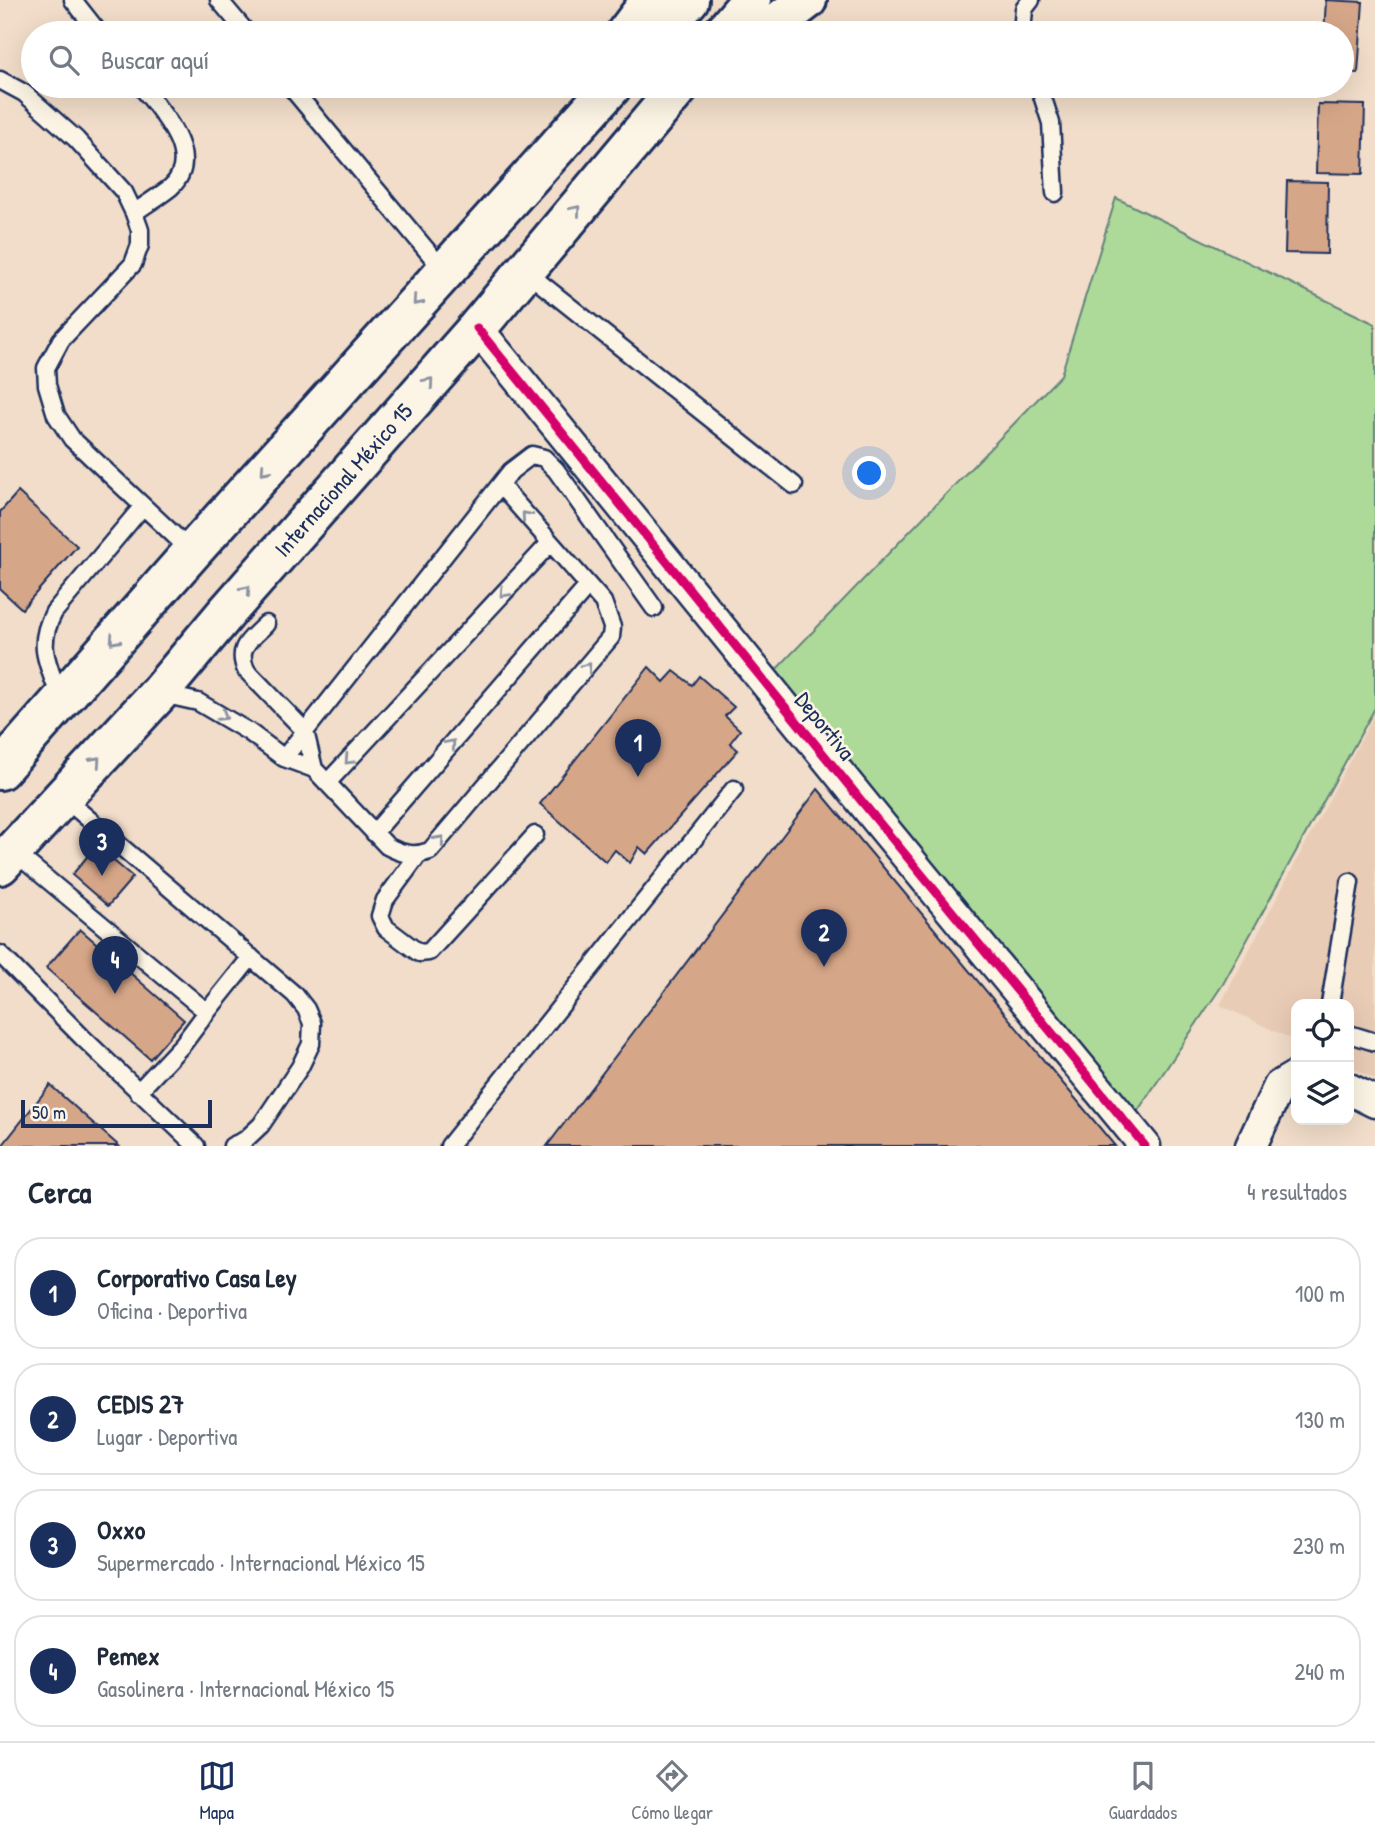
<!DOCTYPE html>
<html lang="es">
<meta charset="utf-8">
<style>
body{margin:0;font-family:"Patrick Hand",sans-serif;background:#f6f6f7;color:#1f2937}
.controls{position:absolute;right:21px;bottom:21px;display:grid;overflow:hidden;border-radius:14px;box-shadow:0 7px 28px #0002}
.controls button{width:63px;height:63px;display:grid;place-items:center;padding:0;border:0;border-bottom:2px solid #e0e1e3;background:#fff;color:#1f2937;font:35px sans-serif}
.scale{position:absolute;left:21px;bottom:18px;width:191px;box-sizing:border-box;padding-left:7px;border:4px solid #1b2f5e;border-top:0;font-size:19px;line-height:24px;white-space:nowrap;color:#1b2f5e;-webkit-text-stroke:5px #fcf5e5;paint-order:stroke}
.you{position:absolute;left:870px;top:474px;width:24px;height:24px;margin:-18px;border:5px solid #fff;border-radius:50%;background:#1a73e8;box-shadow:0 0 0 10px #1a73e833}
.badge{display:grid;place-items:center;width:46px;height:46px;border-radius:50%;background:#1b2f5e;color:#fff;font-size:23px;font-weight:700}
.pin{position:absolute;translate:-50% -58px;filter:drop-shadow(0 2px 4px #0008)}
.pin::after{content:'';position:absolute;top:37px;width:24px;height:21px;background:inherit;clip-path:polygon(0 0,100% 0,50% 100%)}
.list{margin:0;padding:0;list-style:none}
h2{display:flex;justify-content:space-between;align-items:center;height:91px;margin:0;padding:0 28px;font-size:30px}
h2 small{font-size:23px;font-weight:400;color:#747a83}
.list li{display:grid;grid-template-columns:46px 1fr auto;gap:21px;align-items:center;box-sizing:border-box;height:112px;margin:0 14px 14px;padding:0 14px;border:2px solid #e0e1e3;border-radius:28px}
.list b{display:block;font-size:26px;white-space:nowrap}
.list p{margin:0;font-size:23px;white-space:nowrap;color:#747a83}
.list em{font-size:23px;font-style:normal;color:#747a83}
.icon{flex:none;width:38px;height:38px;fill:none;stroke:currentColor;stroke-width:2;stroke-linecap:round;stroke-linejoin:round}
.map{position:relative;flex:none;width:1375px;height:1146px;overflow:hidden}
.search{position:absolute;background:#fff;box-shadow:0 7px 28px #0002;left:21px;right:21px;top:21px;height:77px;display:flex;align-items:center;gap:18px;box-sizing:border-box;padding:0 24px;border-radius:38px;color:#747a83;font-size:26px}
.sheet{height:595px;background:#fff}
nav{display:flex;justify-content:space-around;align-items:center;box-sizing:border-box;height:98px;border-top:2px solid #e0e1e3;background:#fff;font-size:19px;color:#747a83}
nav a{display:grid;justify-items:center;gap:4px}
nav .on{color:#1b2f5e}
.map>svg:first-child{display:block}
.built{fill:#e9ccb6}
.green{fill:#adda99;stroke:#64847c;stroke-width:2}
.building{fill:#d6a688;stroke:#1b2f5e;stroke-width:2}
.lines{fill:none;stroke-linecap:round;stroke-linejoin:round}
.lane-casing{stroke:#1b2f5e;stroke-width:21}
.street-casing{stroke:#1b2f5e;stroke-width:35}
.primary-casing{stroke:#1b2f5e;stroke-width:44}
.lane{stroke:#fcf5e5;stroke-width:16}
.street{stroke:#fcf5e5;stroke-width:30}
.primary{stroke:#fcf5e5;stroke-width:38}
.cycleway-casing{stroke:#fcf5e5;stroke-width:13}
.cycleway{stroke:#d6006c;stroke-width:9}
.oneway{stroke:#8c92a2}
.labels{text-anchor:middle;stroke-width:5;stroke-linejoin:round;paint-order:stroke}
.street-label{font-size:23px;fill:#1b2f5e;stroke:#fcf5e5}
</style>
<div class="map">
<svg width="1375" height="1146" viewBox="0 0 1375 1146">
<rect width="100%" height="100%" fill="#f1ddc9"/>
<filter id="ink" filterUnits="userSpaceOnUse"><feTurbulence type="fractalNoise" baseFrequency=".0143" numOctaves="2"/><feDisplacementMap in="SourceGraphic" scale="14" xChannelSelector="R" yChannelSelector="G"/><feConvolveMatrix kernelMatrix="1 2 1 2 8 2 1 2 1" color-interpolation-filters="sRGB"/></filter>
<g filter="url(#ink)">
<!-- built -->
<path class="built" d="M1375,713V1079L1349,1066V1004H1296V1041L1220,1005Z"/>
<!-- green -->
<path class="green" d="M1116,198L1375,324V708L1223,984L1137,1112L767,679L1061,375Z"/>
<!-- building -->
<path class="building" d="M1326,0L1363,2L1358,73L1342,72V33H1324Z
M1318,104L1365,105L1363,174L1316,173Z
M1287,181L1328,182L1327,254L1285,253Z
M18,492L77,546L22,609L0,589V512Z
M649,667L664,682L674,671L692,685L699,676L734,707L725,716L740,730L730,743L738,750L647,854L639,847L630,863L615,850L606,862L540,804Z
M818,789L1115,1146H547Z
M96,846L133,877L108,906L72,875Z
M80,929L184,1020L150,1059L46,968Z
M50,1085L119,1146H2Z"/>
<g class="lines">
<defs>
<path id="lane" d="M73,0L99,33
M219,0L247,33
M1022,33L1024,9L1031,0
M0,80L24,93L76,139L124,192L134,213L140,230V245L133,264L61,340L46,368L47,385L56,415L72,439L192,552
M290,86L444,271
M1039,86L1051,123L1055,193
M134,213C146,204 160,196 171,187C204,156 160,111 141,86
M525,271L794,485
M266,624C250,640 236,647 246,670L305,731L314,769L387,846C402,854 413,857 430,851L611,637L612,627L603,602L500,485
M162,694L198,702L249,732L284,758L314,769
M61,700C49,665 35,647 54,612L143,506
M284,758L511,471L532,455L544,458L556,470L654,608
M327,783L550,543
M64,798L295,995L306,1009L312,1023L311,1044L300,1067L261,1125L245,1140L232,1146
M374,833L588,586
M13,851L207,1012L251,957
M418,855L385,900L380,916L386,928L419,953L429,952L535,835
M0,954L82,1037L196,1146
M1330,1004L1350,882
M1349,1034L1375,1042
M138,1092L183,1044L207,1012
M449,1146L734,789"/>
<path id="street" d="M477,328L881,825L1145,1146
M1349,1089L1375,1102
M1251,1146L1279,1086L1296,1076"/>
<g id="primary">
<path d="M626,33L651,0"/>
<path d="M659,33L689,0"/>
<path d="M723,33L751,0"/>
<path d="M764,33L807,0"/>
<path d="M0,770L192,552L612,86"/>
<path id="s1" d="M0,865L159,693L226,613L477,328L680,86"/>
</g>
</defs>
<!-- lane casing -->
<use href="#lane" class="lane-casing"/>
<!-- street casing -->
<use href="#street" class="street-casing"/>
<!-- primary casing -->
<use href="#primary" class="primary-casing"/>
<!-- lane -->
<use href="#lane" class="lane"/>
<!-- street -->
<use href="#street" class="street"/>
<!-- primary -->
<use href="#primary" class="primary"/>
<defs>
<path id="cycleway" d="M477,328L881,825L1145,1146"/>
</defs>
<!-- cycleway casing -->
<use href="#cycleway" class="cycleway-casing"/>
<!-- cycleway -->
<use href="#cycleway" class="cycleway"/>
</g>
<!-- one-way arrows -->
<defs><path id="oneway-chevron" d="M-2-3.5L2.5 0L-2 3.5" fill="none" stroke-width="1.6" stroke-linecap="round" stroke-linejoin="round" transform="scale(1.75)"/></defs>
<g class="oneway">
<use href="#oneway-chevron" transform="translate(576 210) rotate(-50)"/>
<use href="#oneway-chevron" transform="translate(417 301) rotate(132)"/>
<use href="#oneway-chevron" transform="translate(429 382) rotate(-49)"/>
<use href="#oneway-chevron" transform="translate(265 470) rotate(132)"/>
<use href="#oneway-chevron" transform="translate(526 516) rotate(-131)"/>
<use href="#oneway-chevron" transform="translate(246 590) rotate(-49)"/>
<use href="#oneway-chevron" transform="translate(504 593) rotate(133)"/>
<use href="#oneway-chevron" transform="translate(114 640) rotate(132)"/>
<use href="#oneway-chevron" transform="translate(587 667) rotate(-50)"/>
<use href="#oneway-chevron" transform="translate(223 716) rotate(31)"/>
<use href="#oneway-chevron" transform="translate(451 744) rotate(-49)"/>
<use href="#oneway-chevron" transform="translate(349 760) rotate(133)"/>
<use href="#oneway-chevron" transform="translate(96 761) rotate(-48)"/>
<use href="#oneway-chevron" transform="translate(440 840) rotate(-48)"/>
</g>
</g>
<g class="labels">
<!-- street labels -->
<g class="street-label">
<text dy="8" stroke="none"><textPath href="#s1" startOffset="516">Internacional México 15</textPath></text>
<text transform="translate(825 726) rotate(51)" y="8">Deportiva</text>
</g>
</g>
</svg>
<div class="controls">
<button><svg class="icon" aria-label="locate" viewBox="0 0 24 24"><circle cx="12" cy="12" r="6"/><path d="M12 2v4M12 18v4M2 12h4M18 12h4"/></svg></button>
<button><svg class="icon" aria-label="layers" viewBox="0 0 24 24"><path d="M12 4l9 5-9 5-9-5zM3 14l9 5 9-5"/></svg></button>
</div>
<div class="scale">50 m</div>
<div class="you"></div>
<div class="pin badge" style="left:638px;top:777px">1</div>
<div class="pin badge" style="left:824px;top:967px">2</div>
<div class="pin badge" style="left:102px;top:876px">3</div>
<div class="pin badge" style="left:115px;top:994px">4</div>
<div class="search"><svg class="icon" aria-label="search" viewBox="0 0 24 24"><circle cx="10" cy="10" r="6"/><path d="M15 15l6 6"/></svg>Buscar aquí</div>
</div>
<section class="sheet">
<h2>Cerca<small>4 resultados</small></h2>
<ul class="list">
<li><span class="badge">1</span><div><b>Corporativo Casa Ley</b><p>Oficina · Deportiva</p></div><em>100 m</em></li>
<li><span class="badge">2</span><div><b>CEDIS 27</b><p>Lugar · Deportiva</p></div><em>130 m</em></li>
<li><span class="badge">3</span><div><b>Oxxo</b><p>Supermercado · Internacional México 15</p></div><em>230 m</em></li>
<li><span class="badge">4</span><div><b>Pemex</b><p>Gasolinera · Internacional México 15</p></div><em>240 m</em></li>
</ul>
</section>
<nav>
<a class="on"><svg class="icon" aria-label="map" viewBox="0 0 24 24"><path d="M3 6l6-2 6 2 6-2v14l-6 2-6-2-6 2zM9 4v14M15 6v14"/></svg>Mapa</a>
<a><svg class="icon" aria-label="directions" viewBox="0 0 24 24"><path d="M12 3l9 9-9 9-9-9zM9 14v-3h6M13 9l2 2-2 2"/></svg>Cómo llegar</a>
<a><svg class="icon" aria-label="saved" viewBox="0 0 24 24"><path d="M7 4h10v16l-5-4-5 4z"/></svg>Guardados</a>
</nav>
